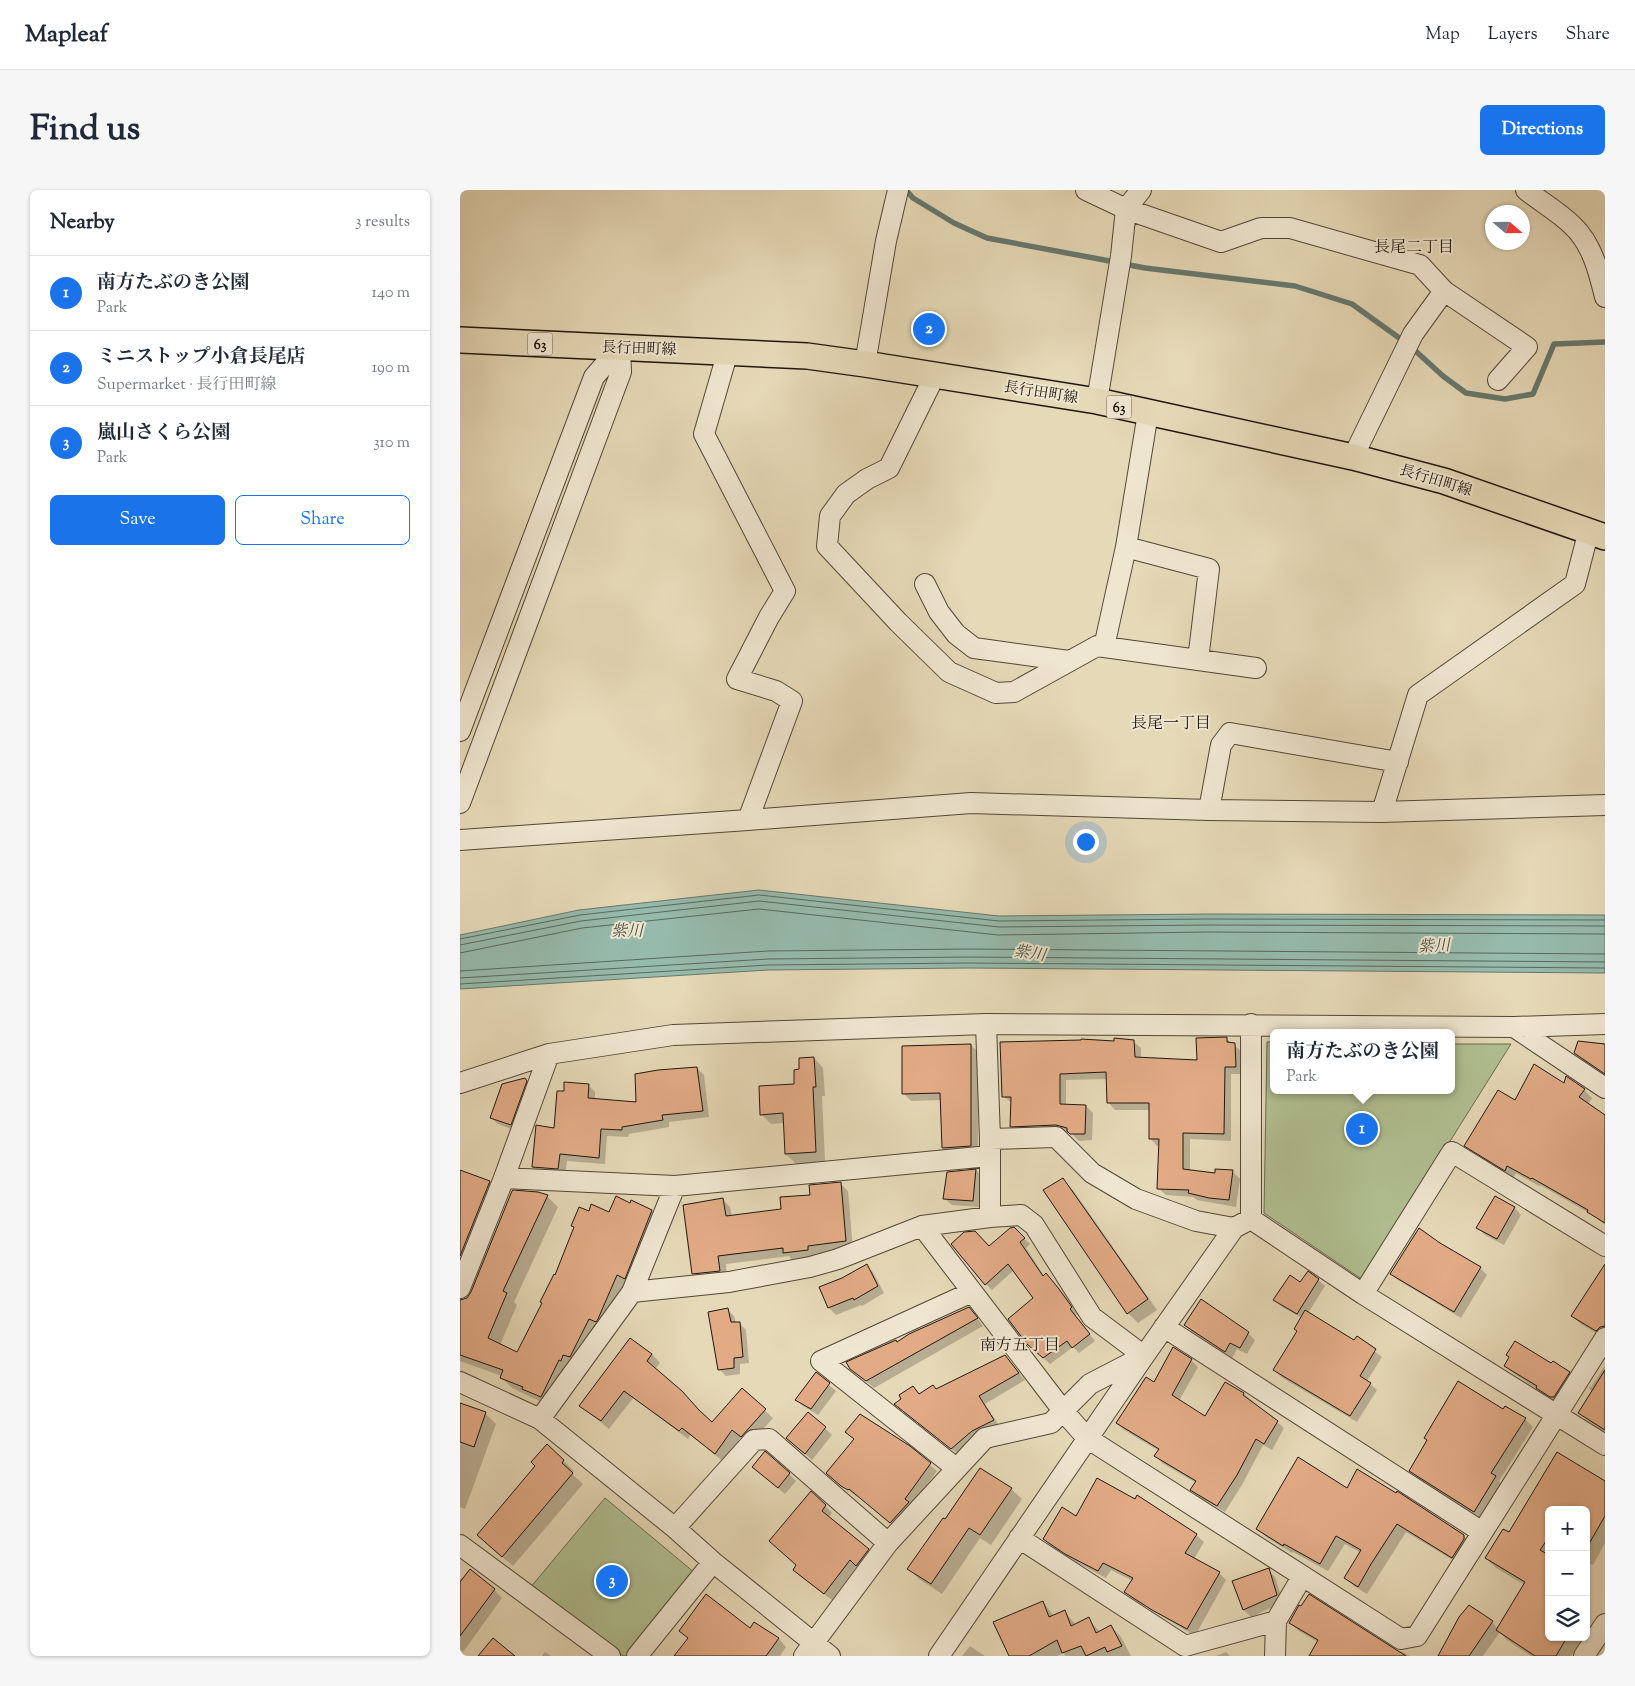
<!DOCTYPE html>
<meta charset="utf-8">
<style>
body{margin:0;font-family:"Sorts Mill Goudy","Noto Serif JP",serif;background:#f6f6f7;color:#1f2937}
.controls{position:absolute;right:15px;bottom:15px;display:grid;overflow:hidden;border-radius:8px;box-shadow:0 1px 4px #0004}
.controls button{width:45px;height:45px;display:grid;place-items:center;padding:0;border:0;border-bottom:1px solid #e0e1e3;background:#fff;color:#1f2937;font:25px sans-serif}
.compass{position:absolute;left:1025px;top:15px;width:45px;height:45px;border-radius:50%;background:#fff;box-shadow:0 1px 4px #0004;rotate:110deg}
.you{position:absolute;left:625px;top:651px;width:18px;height:18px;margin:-12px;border:4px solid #fff;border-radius:50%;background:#1a73e8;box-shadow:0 0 0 8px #1a73e833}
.badge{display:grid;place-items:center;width:32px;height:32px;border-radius:50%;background:#1a73e8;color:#fff;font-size:16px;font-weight:700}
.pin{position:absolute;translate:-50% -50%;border:2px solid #fff;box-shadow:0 1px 5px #0006}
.popup{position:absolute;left:810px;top:839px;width:185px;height:65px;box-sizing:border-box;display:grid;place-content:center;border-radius:8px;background:#fff;filter:drop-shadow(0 1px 4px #0005);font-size:16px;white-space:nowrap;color:#747a83}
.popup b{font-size:19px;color:#1f2937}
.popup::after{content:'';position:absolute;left:50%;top:100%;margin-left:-10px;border:10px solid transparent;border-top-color:#fff}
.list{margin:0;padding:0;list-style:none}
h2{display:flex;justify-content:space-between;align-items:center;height:65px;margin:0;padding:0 20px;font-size:21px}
h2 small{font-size:16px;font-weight:400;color:#747a83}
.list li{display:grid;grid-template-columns:32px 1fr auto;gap:15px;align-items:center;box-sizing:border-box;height:75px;padding:0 20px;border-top:1px solid #e0e1e3}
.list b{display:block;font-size:19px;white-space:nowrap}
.list p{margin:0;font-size:16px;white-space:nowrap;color:#747a83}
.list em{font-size:16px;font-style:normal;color:#747a83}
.actions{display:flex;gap:10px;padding:15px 20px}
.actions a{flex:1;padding:11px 0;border:1px solid #1a73e8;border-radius:8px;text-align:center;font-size:18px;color:#1a73e8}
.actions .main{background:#1a73e8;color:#fff}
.icon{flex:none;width:28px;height:28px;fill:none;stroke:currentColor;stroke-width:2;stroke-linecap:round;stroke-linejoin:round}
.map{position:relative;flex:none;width:1145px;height:1466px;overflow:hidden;border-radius:8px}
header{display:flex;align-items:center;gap:30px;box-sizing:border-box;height:70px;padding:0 25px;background:#fff;border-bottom:1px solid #e0e1e3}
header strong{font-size:24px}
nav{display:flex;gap:28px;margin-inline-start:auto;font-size:18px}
.intro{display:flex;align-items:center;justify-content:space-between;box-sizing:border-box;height:120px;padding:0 30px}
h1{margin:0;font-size:35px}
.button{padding:12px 22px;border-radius:8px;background:#1a73e8;color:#fff;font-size:18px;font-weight:700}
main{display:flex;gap:30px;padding:0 30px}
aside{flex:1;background:#fff;border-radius:8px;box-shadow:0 1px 4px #0004}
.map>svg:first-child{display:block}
.green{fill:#b1c092;stroke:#686b50}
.water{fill:#96baac;stroke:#67786d}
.shadow{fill:#0003}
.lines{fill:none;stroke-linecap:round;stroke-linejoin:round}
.shore{stroke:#5b685e;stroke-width:1}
.stream{stroke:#67786d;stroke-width:5.5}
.building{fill:#e2ab86;stroke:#20160f}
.minor-casing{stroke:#524739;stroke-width:22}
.major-casing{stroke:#20160f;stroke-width:28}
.minor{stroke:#efe6d0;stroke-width:20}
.major{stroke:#e6d9b7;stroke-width:25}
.labels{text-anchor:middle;stroke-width:4;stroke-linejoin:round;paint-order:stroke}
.shield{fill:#efe6d0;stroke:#5e5449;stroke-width:1}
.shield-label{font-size:14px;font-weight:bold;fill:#20160f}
.street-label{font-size:15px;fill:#20160f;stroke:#efe6d0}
.neighbourhood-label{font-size:16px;fill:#20160f;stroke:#efe6d0}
.water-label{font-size:16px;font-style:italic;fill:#494f46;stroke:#efe6d0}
</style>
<header>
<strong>Mapleaf</strong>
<nav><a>Map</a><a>Layers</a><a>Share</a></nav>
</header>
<div class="intro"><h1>Find us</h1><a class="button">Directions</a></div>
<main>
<aside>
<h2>Nearby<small>3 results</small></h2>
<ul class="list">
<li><span class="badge">1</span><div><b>南方たぶのき公園</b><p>Park</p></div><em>140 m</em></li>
<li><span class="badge">2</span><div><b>ミニストップ小倉長尾店</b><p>Supermarket · 長行田町線</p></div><em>190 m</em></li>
<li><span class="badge">3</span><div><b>嵐山さくら公園</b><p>Park</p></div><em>310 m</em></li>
</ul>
<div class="actions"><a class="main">Save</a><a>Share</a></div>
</aside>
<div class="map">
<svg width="1145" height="1466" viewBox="0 0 1145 1466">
<rect width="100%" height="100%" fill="#e6d9b7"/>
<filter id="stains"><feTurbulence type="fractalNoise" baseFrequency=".004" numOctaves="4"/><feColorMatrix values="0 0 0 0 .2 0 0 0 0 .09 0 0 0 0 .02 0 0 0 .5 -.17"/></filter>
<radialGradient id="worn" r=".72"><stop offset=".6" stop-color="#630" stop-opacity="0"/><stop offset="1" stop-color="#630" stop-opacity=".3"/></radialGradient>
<!-- green -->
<path class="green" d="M807,852H813V900H991V854H1051L903,1090L804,1023Z
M145,1308L235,1383L169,1466H163L70,1398Z"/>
<!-- water -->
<path class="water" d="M299,700L539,726L747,724L1145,725V783L508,778L308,780L0,799V745L119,720Z"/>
<!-- shadow -->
<path class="shadow" d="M767,849L782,862L783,884H771V951L730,949V981L756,984L772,981L780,989L776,1017L737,1010L733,1007L706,1005L698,998L700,956H697L690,948V920H655L648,912L647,889L606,890V915L626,916L633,923L632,950L619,951L612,944L604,942L558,943L551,936L552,913L543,906L655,853L673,851L681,858V869L738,871Z
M511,855L518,862V962L490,964L483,958L482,910L451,911L444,904Z
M1145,855V885L1122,870L1115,863Z
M354,868L363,878L365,906H362L365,971L336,974L326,964L324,933L311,934L301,924L336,895L340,880Z
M237,878L244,885L249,927L209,932V937L169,944L168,947L147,946L145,974L107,971L105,985L80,984L73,977L95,939L105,903L128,895L135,902V909L178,913Z
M64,890L73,899L57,941L38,934L31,928Z
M1105,894L1124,900L1132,908L1128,914L1145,927V1035L1131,1024L1080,995L1079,996L1056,983L1053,988L1014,963L1006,956L1055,912Z
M516,980L523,987L519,1017L492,1015L485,1009Z
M0,981L29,992L40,1003L0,1104Z
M603,990L613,1000L697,1120L678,1133L668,1123Z
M380,993L388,1001L393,1059L355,1064V1067L332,1070L329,1066L266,1074L267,1089L241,1091L233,1083L262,1009L270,1017L272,1026L322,1020Z
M87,1006L98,1017L54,1112L57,1115L40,1155L58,1163L130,1022L149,1023L170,1014L171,1012L192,1021L203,1032L176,1099L92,1217L52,1198L41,1187L42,1186L0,1171V1111L8,1109Z
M1036,1007L1055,1018L1061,1025L1044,1055L1025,1045L1018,1038Z
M554,1039L570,1054L566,1058L584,1086L592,1091L605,1106L617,1124L615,1126L635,1151L619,1163L613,1157L590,1174L575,1160L574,1108L554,1080L532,1100L526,1094L529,1058Z
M980,1054L1020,1078L1027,1085L1001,1128L938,1090L931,1083Z
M406,1076L413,1082L424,1103L402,1116L401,1115L376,1125L369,1118L361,1098Z
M1145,1079V1147L1144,1148L1121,1134L1113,1126Z
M858,1090L865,1096L848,1123L894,1152L897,1148L922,1167L907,1191L917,1200L897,1232L821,1187L815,1180L838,1142L842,1128L822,1117L815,1110L840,1094Z
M267,1119L274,1126L276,1133H279L286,1140L289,1173L280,1174V1184L266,1186L259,1179Z
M515,1125L523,1136L414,1198L391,1178L438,1154Z
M725,1135L788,1143L795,1150L787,1164L777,1159L772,1168L732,1142Z
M192,1164L200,1173L195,1179L252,1233L283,1200L313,1228L290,1254L281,1247L264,1272L230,1245L228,1249L173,1208L149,1239L121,1216Z
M545,1166L565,1190L525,1214L540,1237L499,1265L443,1221L453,1198L460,1205L477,1200Z
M731,1170L738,1177L719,1211L745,1227L766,1194L784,1204L824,1238L812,1260L803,1255L783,1293L765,1322L739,1307L732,1300L736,1293L702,1273L696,1266L699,1261L664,1240L657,1233L694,1193Z
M1092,1175L1109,1183L1116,1189L1099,1214L1053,1183L1046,1176Z
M1145,1176V1242L1127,1230L1119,1223L1132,1202L1129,1198L1130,1196L1131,1197Z
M356,1184L376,1201L358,1225L343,1216L337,1210Z
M0,1214L26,1224L36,1234L5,1319L0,1317Z
M1044,1221L1065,1229L1073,1237L1039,1291L1043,1295L1022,1330L958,1289L950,1280Z
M348,1223L372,1245L352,1270L334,1254Z
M88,1256L114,1281L112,1284L123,1294L53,1376L29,1356Z
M449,1257L477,1281L451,1316L438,1339L397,1305L396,1306L374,1289Z
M1097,1263L1145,1292V1353L1133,1375L1130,1374L1126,1381V1320H1089V1447H1115L1120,1452L1111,1466H1071L1047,1450L1040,1442L1023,1466H980L1032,1432L1038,1439L1065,1395L1036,1378L1026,1368L1050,1344Z
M293,1277L329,1284L336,1291L325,1304Z
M551,1299L562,1309L531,1355L520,1348L482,1404L459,1389L449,1379L485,1331Z
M887,1299L1003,1346L1012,1354L1001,1375L946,1342L907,1404L894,1396L886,1388L901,1363L885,1354L868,1381L833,1362L832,1363L806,1347L798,1339Z
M675,1311L736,1345L744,1352L734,1369L759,1383L766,1390L735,1446L673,1409L666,1402L673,1391L651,1380L646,1388L614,1371L592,1357L584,1349L616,1328Z
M365,1316L372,1323L368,1328L415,1366L404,1381L397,1376L372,1410L341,1387L334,1380L338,1376L310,1351Z
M808,1380L815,1387L823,1412L791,1427L784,1420L774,1392Z
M0,1388L34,1400L42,1408L3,1462L2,1460L0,1462Z
M583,1412L594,1426L604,1421L616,1435L628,1429L640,1442L651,1436L661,1447L671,1466H606L603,1463L597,1466H553Z
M830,1433L943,1462L950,1466H851L858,1452L839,1441Z
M295,1434L319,1449L326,1457L320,1466H215L229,1450L221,1441L291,1439Z
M510,1456L525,1466H502Z
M85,1462L91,1466H82Z
M766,1462L770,1466H756Z"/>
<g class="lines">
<!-- shore -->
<path class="shore" d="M0,749L120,725L299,705L539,731L747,729L1145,730
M0,755L121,731L299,711L539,737L747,735L1145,736
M0,763L122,738L299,719L538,745L747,742L1145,744
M0,781L308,761L508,759L1145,764
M0,788L308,769L508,767L1145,772
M0,794L308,775L508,773L1145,778"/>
<!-- stream -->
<path class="stream" d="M446,0L453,8L494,33L527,48L655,72
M664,74L685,78L835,96L892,114L949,155L983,186L1006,203L1045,209L1073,204L1094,154L1145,152"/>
</g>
<!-- building -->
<path class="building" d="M767,847V852L775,853L776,877H765L764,944L723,943V979L755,983V979L773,980L769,1010L749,1008L728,1003L729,1000L697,999L699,949H689V913H647L646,882L600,884V914L626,915L625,944H610L607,941V938L596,935L550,937L551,907H542L540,852L621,850V849L654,851V848L674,850L675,867L737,870L736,848Z
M1118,851L1145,854V884L1114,863Z
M511,854V956L482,958L480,903L442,904V856Z
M354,867L356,897H353L356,962L325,964L323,923L300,925L299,896L334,894V880L339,879V868Z
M1074,874L1104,893L1106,886L1125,899L1119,907L1145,925V1033L1127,1022L1128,1020L1072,988L1071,989L1047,976L1045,981L1004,956L1038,900L1055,910Z
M237,877L243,921L202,925L203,930L162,937V940L141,939L139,968L100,964L98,979L72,977L76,935L94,938L97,901H104V892L129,894L128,908L176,912L175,884L198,880Z
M65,888L67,891L51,935L30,928L42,894Z
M516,979L513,1011L483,1009L487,982Z
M0,980L30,991L0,1066Z
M603,988L688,1109L667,1124L583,1000Z
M381,992L386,1051L348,1056V1060L323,1063V1058L258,1066L260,1081L232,1084L223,1015L263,1008L266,1026L321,1019L320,1007L350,1005L349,995Z
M53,1000L78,1002L88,1005L43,1101L47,1103L28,1148L57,1162L82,1113L80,1112L94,1084L95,1085L114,1037L111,1036L119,1017L129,1021L131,1014L149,1022L156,1006L170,1013L171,1010L192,1020L165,1089L157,1085L138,1129L136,1132L129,1129L110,1167L103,1165L101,1171L99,1170L81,1207L62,1199L63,1197L40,1188L43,1180L0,1165V1110L7,1108L11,1102L52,1001Z
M1035,1006L1055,1017L1037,1049L1016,1038Z
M554,1037L565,1048L560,1052L583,1086L586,1083L599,1099L612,1117L610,1119L630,1144L612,1158L607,1151L583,1168L567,1154L548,1129L573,1108L548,1074L525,1095L491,1054L504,1042L515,1041L529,1056L550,1038Z
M959,1038L980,1053L1021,1077L994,1122L930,1084Z
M407,1074L418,1096L394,1110L393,1108L368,1118L359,1097L382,1088Z
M1145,1074V1136L1140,1137L1136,1141L1111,1126Z
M848,1081L859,1089L837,1124L813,1110L830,1085L840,1092Z
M741,1109L789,1142L780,1158L770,1153L765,1162L724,1135Z
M509,1117L518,1128L406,1191L390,1179L386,1172L436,1150L437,1152L449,1144Z
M268,1118L271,1132H280L283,1167L274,1168V1178L258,1180L248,1122Z
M845,1120L894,1150L897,1146L916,1159L900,1186L911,1193L890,1226L813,1180L837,1141L834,1139Z
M170,1148L192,1164L187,1171L222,1201L239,1220L252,1232L282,1198L306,1219L281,1247L272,1240L255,1264L222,1238L219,1241L164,1201L141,1231L119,1216Z
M1055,1151L1091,1173L1093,1171L1110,1182L1094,1207H1090L1076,1198L1077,1196L1044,1176L1049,1167L1046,1165Z
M713,1157L732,1169L712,1205L745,1226L765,1192L784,1203L783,1205L818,1231L804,1254L796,1249L777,1285L757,1316L730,1300L736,1291L694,1266L699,1259L656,1233L686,1187L694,1192Z
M545,1165L559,1183L519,1206L534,1230L512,1241L491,1259L434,1214L441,1209L439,1205L453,1196L459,1204L473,1195L476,1199Z
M1145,1180V1240L1118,1223Z
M356,1182L370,1193L351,1219L335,1210Z
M998,1191L1043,1219L1045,1216L1066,1228L1031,1283L1036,1286L1014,1322L949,1281L967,1250L964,1248Z
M0,1213L26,1222L14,1257L0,1252Z
M348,1222L366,1237L345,1264L326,1248Z
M400,1224L450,1256L471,1273L445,1309L449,1312L430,1333L389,1299L388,1300L381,1296L366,1283L394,1249L385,1242Z
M87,1254L104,1270L102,1273L113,1283L42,1367L17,1345L75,1276L71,1272Z
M305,1261L330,1283L318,1298L292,1277Z
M1097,1262L1145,1291V1326L1126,1359V1320H1089V1347L1080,1360L1089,1365V1447H1107L1096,1466H1075L1036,1440L1065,1392L1025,1368L1043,1339L1049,1342Z
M838,1267L887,1298L897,1279L936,1303L937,1301L1004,1345V1349L992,1368L937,1334L911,1374L898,1397L884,1388L901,1360L876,1346L860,1374L824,1354L823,1356L796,1339Z
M520,1278L552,1298L520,1345L509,1338L471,1394L447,1379L483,1328L485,1329Z
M637,1288L675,1309L677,1305L737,1344L725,1363L760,1382L727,1439L692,1420L664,1402L673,1388L643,1373L638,1381L605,1364L583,1349L602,1317L616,1326Z
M351,1301L366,1315L362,1321L409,1359L396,1376L390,1370L364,1404L333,1380L336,1375L309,1351Z
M809,1378L817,1405L783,1420L772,1391Z
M10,1379L35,1399L0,1446V1392Z
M246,1404L290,1438L294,1432L319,1448L306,1466H214L228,1448L219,1441Z
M849,1404L935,1459L946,1466H849L858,1450L829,1433L839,1415L841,1416Z
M583,1411L589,1427L605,1420L611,1436L629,1427L636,1443L651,1435L662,1456L647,1462L645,1457L626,1466L621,1456L602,1463L597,1450L569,1466H549L533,1432Z
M1009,1415L1033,1431L1009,1466H978L999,1427Z
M33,1448L55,1466H18Z"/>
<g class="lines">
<defs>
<path id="minor" d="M626,0L666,19L761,52L801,38H830L960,75L984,101
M1066,0C1081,12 1099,22 1113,36C1132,54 1139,82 1145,107
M405,174L426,51L438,0
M475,185L429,278L407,289L386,304L370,326L367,356L438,432L489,482L536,503L554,502L637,456L796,478
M637,211L661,66L666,19L681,0
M893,267L953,144L984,101L1067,157L1038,190
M666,357L688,223
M465,394L479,422L496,444L514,458L609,471
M644,457L666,357L749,379L738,470
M0,541L134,187L160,157
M0,613L161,182L160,157
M749,620L761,555L770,543L938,572
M922,622L958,505L1115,394L1129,340
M288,630L511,613L749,620L922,622L1145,615
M0,650L288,630L332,511L316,501L277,489L309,427L325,401L244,244L268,161
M526,834L530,949V1027
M1054,837L1145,898
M0,893L89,864L213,845L526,834L1054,837L1145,834
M530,949L596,947L632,983L676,1009L736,1031L774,1038
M44,988L215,996L529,966
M791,1029V834
M462,1036L604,1222L627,1248L941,1449L957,1446L1145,1148
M0,1098L44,988L89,864
M172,1102L215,996
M903,1104L992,962L1145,1056
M704,1137L1022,1342
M0,1192L80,1229L215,1338L253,1372L370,1466
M80,1229L172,1102L269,1092L350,1077L378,1069L462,1036L530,1027L561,1025L574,1035L632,1127L684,1166L630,1194L591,1233L525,1248L428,1353L344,1466
M496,1278L361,1171L512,1102
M215,1338L294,1250L309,1249L428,1353
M559,1348L725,1456L816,1431
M0,1355L150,1466
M177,1466L253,1372
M479,1466L684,1166L774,1038L791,1029L903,1104L1145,1255
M815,1466L816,1431L842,1387
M1124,1466L1145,1434"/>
<path id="major" d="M0,150L347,166L405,174L637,211L893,267L984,291L1145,347"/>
</defs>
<!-- minor casing -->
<use href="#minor" class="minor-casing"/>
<!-- major casing -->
<use href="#major" class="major-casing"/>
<!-- minor -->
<use href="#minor" class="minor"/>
<!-- major -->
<use href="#major" class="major"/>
</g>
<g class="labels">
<!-- shield labels -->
<g class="shield">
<rect x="67.5" y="142.5" width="25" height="23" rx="4"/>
<rect x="646.5" y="205.5" width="25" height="23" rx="4"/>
</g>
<g class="shield-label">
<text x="80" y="159">63</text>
<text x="659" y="222">63</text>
</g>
<!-- street labels -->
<g class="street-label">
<text transform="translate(179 158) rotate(2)" y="5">長行田町線</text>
<text transform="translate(581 202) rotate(9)" y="5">長行田町線</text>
<text transform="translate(976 290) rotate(17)" y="5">長行田町線</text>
</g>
<!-- neighbourhood labels -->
<g class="neighbourhood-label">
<text x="954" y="62">長尾二丁目</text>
<text x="711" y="538">長尾一丁目</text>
<text x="560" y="1160">南方五丁目</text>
</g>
<!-- water labels -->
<g class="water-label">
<text x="167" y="746">紫川</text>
<text transform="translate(974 755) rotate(-3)" y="6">紫川</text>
<text transform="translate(570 762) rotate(9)" y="6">紫川</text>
</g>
</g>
<rect width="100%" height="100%" filter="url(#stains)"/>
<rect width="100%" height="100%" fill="url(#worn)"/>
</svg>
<div class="controls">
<button>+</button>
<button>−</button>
<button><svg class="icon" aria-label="layers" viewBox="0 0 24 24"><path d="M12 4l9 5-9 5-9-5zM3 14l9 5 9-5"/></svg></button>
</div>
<svg class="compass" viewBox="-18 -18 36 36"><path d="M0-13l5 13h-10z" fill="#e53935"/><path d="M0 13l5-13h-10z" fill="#747a83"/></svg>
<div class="you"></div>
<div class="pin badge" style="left:902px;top:939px">1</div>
<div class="popup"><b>南方たぶのき公園</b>Park</div>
<div class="pin badge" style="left:469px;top:139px">2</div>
<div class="pin badge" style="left:152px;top:1391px">3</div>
</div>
</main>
